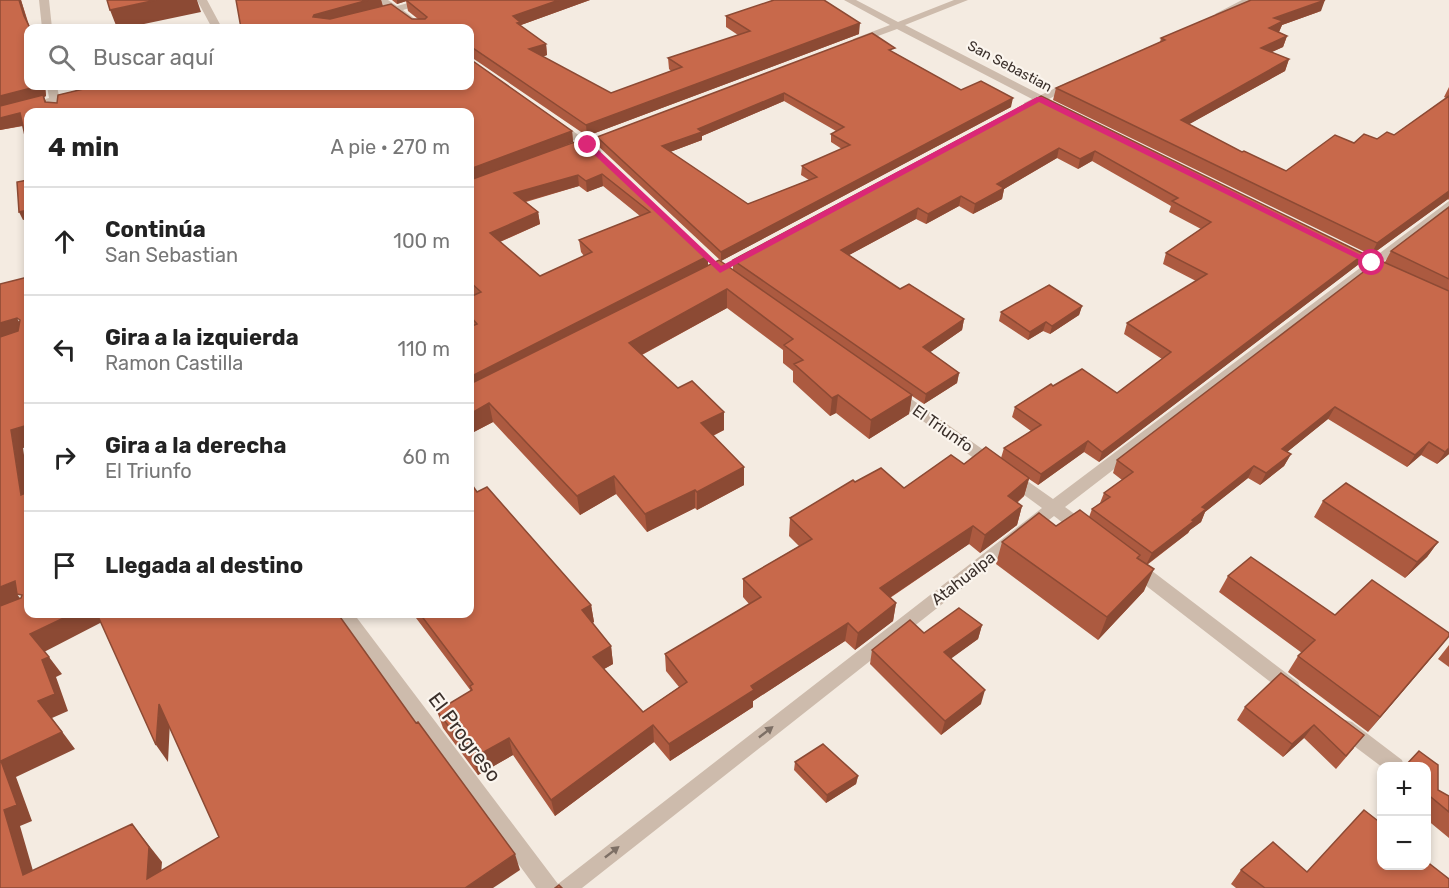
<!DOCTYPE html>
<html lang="es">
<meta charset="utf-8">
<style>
body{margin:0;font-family:Rubik,sans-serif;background:#f6f6f6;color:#222}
.controls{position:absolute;right:18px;bottom:18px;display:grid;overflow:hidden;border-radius:12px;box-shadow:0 3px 9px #0003}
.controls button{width:54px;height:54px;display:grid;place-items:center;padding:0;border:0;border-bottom:2px solid #e0e0e0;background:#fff;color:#222;font:30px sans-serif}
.stop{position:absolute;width:18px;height:18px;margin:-14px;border:4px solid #db2777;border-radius:50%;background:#fff}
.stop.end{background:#db2777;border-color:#fff;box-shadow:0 2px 6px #0008}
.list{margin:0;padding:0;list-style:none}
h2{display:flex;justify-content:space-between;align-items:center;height:78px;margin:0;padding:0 24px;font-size:26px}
h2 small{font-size:20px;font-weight:400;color:#767676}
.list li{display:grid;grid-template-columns:39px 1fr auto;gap:18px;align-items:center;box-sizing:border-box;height:108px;padding:0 24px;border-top:2px solid #e0e0e0}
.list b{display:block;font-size:22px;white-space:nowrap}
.list p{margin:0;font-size:20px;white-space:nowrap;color:#767676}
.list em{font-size:20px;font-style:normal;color:#767676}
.icon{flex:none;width:33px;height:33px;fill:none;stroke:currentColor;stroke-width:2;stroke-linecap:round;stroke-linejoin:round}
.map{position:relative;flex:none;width:1449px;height:888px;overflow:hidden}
.search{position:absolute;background:#fff;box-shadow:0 3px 9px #0003;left:24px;top:24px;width:450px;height:66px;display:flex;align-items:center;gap:15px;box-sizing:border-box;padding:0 21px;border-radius:12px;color:#767676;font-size:22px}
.panel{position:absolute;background:#fff;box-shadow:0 3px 9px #0003;left:24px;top:108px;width:450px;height:510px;border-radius:12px}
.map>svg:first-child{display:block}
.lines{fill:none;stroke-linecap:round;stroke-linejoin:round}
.minor{fill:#cdbbac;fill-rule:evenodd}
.wall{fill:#ac5a40;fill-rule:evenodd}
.shaded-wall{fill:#8c4a34}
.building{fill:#c8694b;stroke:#8c4a34;stroke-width:1.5;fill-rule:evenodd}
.oneway{fill:#7d6f65}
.route{fill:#db2777}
.labels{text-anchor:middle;stroke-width:4.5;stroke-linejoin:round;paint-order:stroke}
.far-street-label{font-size:14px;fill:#3b302b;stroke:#fbf5ee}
.street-label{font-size:16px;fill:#3b302b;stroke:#fbf5ee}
.near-street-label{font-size:20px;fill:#3b302b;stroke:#fbf5ee}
</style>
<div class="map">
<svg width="1449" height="888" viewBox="0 0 1449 888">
<rect width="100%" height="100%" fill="#f4ebe1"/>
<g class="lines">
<!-- minor -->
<path class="minor" d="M39,0H49L52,28H42Z
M197,0H207L222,28H212Z
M377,0H388L397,6L419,0H435L403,10L427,28H416L393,12L377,15V11L387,8Z
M844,0H856L898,22L954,0H968L905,25L1041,95L1070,81L1079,83L1049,99L1051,102L1050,104L1040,103L1032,107H1024V103L1032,99L897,29L859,43H853V39L890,25Z
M1242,0H1255L1223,16L1215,14Z
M47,86H57L59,96L100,86H115L60,102L62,112H52L50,104L0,117V111L49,98Z
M556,119L601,151V155H593L552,124L551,122Z
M1449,201V211L1065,507L1091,526L1093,530L1091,534C1078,539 1064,523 1054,516L582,888H536L336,614H354L558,884L1042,508L890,397L888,394L890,391H900L1053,499Z
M1133,559L1139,561L1298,682L1301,688L1298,694L1292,696L1286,694L1127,571L1125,566L1127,561Z
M1345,720L1352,722L1402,760L1404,766L1382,767L1338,734L1336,728L1338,722Z"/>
</g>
<!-- wall -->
<path class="wall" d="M0,0H21L30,28H28V86H46H45L46,96L44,97L46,102L57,103L58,95L96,86H470V59L572,131L573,142L564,146L583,139L708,256V265L719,260L733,270V260L1041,96L1364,254L1359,264L1099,462L1084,452L1038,485L1029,479L1024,496L1017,503L1022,506L1017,525L980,553L969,544L890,598L896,603L893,621L855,650L845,641L753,701V707L670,761L654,742L555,816L513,755L478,775L443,728L437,711L471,691L413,614H470V482L477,492L487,487L591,605L594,622L592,623L611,646L613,664L604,669L643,712L679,687L666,671L665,654L749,604L743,597V579L799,546L789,536L790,518L853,480L855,482L881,468L904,488L951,455L964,464L986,447L1001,458L1004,448L1031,431L1012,417L1015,407L1051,384L1053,386L1082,369L1117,393L1162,359L1124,334L1127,323L1196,281L1163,264L1166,253L1201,229L1169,212L1171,206L1092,161L1078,169L1057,158L1004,189L1002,199L973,214L959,206L926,224L916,219L849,255L900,289L909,284L964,319L962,330L930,352L959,373L957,383L924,404L912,396L909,414L869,439L836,413L830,416L793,382V371L783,363V350L727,308L642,355L678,388L692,381L724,412V430L713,436L744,467V485L697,510L695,508L647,532L616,494L580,515L493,422L470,434V297L474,296L470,292V112H28V149L23,126L0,130ZM579,186L587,192L603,186L640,216L579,240L581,252L584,256L540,276L500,242L540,224L538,212L526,202Z
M236,0H381L383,6L412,19H418L408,11L406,1L397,4L392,0H590L521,25V26L546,44L547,55L542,57L611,93L671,71L669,69L668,58L738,35L726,27V16L859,34L587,136L471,57H470V28Z
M1321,11L1282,25L1279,32L1287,36L1283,47L1271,52L1289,59L1285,71L1189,124L1242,152L1286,171L1354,143L1394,135L1446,98L1444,97L1449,87V200L1448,199L1371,255L1053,100L1056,88L1160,42L1161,38Z
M895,53L961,90L1011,107L721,261L598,146L597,137ZM784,101L836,131L831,134V142L842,149L802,166L801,175L809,180L748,204L670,152L702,140V136Z
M1449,207V454L1437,464L1421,455L1407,467L1328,419L1287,452L1291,454L1284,466L1260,485L1248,478L1205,512L1201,522L1190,530L1188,533L1147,565L1144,591L1098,640L996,564L1002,542L1089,517L1092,509L1100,503L1104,493L1122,480L1113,473L1117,460L1385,262L1391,251Z
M1082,306L1079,315L1050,334L1043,331L1028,340L999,321L1001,312Z
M1323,501L1438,542L1427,557L1405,578L1314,517Z
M1228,576L1335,615L1438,650L1368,732L1288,672L1298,656L1302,653L1219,592Z
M982,625L978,639L951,658L981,704L941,735L870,664L872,650L924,633Z
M1449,645V667L1438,659Z
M1281,673L1354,748L1336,769L1304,738L1283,757L1237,720L1245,707Z
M795,762L858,776L856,784L826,803L794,770Z
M1426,766L1438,790L1449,796V838L1426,819Z
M1241,870L1307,872L1449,888H1236L1231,884Z"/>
<!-- shaded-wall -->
<path class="shaded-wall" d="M19,0H21L29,27L24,16Z
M156,0H197L201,12L125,28H117L110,10Z
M368,0H381L383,7L317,26L313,17L314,15Z
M397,0H410L397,4Z
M559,0H590L521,25L522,33L513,16Z
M1325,0L1321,11L1282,25L1279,32L1269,28L1274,18Z
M860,23L859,34L587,136L586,125Z
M1287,36L1283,47L1257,59L1261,48Z
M546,44L547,55L530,61L529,49Z
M1289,59L1285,71L1177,131L1181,120Z
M39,86H46H45L46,96L44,97L48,107L0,109V96Z
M784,93V101L702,136V140L662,155V146L698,129Z
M1013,98L1011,107L721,261V252Z
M20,113L26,125L0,130V118Z
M572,131L573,142L470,182V169Z
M1059,148L1057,158L1004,189L1002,199L973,214L975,204L997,184Z
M1095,151L1092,161L1078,169L1080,159Z
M602,174L603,186L587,192L586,181Z
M578,175L579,186L516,204L514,193Z
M1449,191V197L1448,199L1371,255L1377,243Z
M961,196L959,206L926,224L928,214Z
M918,208L916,219L840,260L841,250Z
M28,210V219L23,220L19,212Z
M538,212L540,224L492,245L490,233Z
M1364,254L1359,264L1099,462L1102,452Z
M708,256V268L470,391V377Z
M727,289V308L630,361L629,343Z
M1082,306L1079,315L1050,334L1052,326Z
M17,318L27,336L0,344V323Z
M964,319L962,330L922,358L923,347Z
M1046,322L1043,331L1028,340L1030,332Z
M959,373L957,383L924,404L926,394Z
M838,395L836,413L830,416L832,398Z
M912,395L909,414L869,439L871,420Z
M489,403L493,422L470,434V414Z
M1335,407L1328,419L1276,461L1282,449Z
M724,412V430L701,441V423Z
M28,425V447L23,448L28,483V506L21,495L11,430Z
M1088,441L1084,452L1038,485L1041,474Z
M1429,442L1421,455L1407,467L1415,455Z
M1449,448V454L1437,464L1445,452Z
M1291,454L1284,466L1260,485L1266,473Z
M1254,466L1248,478L1205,512L1201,522L1190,530L1188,533L1146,565L1152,553L1192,520L1202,507Z
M744,467V485L697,510V492Z
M614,476L616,494L580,515L577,496Z
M1029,478L1024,496L1003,514L1008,496Z
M695,490V508L647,532L645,514Z
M1022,506L1017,525L980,553L985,535Z
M973,526L969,544L877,606L880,588Z
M1438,542L1427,557L1405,578L1417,562Z
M1154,569L1144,591L1098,640L1107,617Z
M15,581L22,595L17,594L22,601L0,611V587Z
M896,603L893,621L855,650L858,633Z
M591,605L594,622L585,628L582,610Z
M72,614H100L104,621L44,652L30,634Z
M848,623L845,641L753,701V707L670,761L669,744L751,686Z
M982,625L978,639L941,666L944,652Z
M1449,636L1438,650L1368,732L1380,717Z
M611,646L613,664L595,674L593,657Z
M49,657L62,674L56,677L68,711L52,718L75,749L16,777L32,821L20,826L38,888L23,875L4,810L1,761L42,660Z
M985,690L981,704L941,735L945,721Z
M159,704L170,721L168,762L156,745Z
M653,725L654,742L555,816L551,800Z
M1314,725L1304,738L1283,757L1292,744Z
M509,738L513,755L478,775L473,758Z
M858,776L856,784L826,803L827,795Z
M132,824L162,862L160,888L147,879Z
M515,854L520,870L493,888H465Z"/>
<!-- building -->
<path class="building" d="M0,0H19L24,16L30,28H28V86H39L0,96Z
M107,0H156L110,10Z
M236,0H368L314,15L313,17L330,19L391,4L412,19H425L427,17L406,0H559L513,16L520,22L517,23L546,44L529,49L611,93L682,67L668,58L750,31L726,16L774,0H824L860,23L586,125L470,46V28H241Z
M1251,0H1325L1274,18L1283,21L1269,28L1287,36L1261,48L1289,59L1181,120L1242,152L1244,151L1286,171L1335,135L1354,143L1364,134L1377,139L1387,132L1394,135L1449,96V191L1377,243L1056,88L1165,40L1161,38Z
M872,33L895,48L889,50L961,90L981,81L1013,98L721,252L597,137ZM784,93L844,127L831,134L850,145L802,166L817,177L748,204L662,146L702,132L698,129Z
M470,59L572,131L470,169V112H28V149L20,113L0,118V106L43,95L45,102L57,103L58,95L96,86H470Z
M1041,96L1364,254L1102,452L1088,441L1041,474L1004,448L1041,425L1015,407L1051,384L1053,386L1082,369L1117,393L1171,352L1127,323L1207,274L1166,253L1211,222L1172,201L1178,198L1095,151L1080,159L1059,148L997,184L1004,188L975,204L961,196L928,214L918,208L841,250L900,289L909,284L964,319L923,347L959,373L926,394L733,260Z
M583,139L708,256L470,377V327L477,324L470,316V297L481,292L470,282V180ZM602,174L650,212L579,240L592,252L540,276L490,233L538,212L514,193L578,175L586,181Z
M28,180V210L19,212L17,182Z
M1449,207V279L1391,251Z
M719,260L912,395L871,420L838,395L832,398L794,364L803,360L784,345L793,339L727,289L629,343L678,388L692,381L724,412L701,423L744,467L697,492L695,490L645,514L614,476L577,496L489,403L470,414V384Z
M1379,260L1449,291V448L1445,452L1429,442L1415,455L1335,407L1282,449L1291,454L1266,473L1254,466L1202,507L1206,509L1192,520L1194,521L1152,553L1092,509L1110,497L1104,493L1133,472L1117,460Z
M28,277V425L11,430L21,495L28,492V614H72L30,634L49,657L42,660L55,694L38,701L62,732L1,761L17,805L4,810L23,875L132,824L149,847L147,879L219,837L159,704L156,745L97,614H338L416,723L418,722L515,854L465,888H0V606L21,598L22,595L17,594L15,581L0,587V337L18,331L20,320L17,318L0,323V284Z
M1049,285L1082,306L1052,326L1046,322L1030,332L1001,312Z
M986,447L1029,478L1008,496L1022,506L985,535L973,526L880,588L896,603L858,633L848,623L751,686L754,690L669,744L653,725L551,800L509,738L473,758L437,711L472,690L470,686L473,684L420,614H470V482L477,492L487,487L591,605L582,610L611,646L593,657L643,712L687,682L665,654L761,597L743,579L812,539L790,518L853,480L855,482L881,468L904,488L951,455L964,464Z
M1346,483L1438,542L1417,562L1323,501Z
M1080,510L1140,555L1137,558L1154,569L1107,617L1002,542L1039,513L1056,526Z
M1251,557L1335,615L1372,580L1449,633V636L1380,717L1298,656L1315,640L1228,576Z
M959,608L982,625L944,652L985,690L945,721L872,650L910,620L924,633Z
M1281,673L1364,735L1346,756L1314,725L1292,744L1245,707Z
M823,744L858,776L827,795L795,762Z
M1419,751L1438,765V790L1449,796V812L1426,793V766H1405Z
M1364,810L1382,824V866H1426V861L1449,879V888H1265L1241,870L1273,842L1307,872Z
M559,885L562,888H555Z"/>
<!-- one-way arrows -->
<defs><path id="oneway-solid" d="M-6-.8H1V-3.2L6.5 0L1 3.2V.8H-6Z" transform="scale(1.5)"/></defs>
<g class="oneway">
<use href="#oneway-solid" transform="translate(766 732) rotate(-38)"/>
<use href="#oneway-solid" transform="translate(612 852) rotate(-38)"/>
</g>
<!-- route -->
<path class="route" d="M1037,97H1042L1377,263L1370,265L1039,102L720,273L584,145L591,143L721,266Z"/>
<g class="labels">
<!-- far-street labels -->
<g class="far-street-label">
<text transform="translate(1010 66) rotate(28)" y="5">San Sebastian</text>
</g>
<!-- street labels -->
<g class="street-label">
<text transform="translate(943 428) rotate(35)" y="6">El Triunfo</text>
<text transform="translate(963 578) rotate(-38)" y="6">Atahualpa</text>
</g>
<!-- near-street labels -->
<g class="near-street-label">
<text transform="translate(465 737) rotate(53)" y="7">El Progreso</text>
</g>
</g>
</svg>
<div class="controls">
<button>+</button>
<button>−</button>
</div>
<div class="stop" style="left:1372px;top:263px"></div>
<div class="stop end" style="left:588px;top:145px"></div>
<div class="search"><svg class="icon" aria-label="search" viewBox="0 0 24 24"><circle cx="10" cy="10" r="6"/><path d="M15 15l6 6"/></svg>Buscar aquí</div>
<section class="panel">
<h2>4 min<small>A pie · 270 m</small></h2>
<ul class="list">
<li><svg class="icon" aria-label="ahead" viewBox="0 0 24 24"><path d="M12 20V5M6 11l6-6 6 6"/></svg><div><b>Continúa</b><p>San Sebastian</p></div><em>100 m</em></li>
<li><svg class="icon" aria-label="left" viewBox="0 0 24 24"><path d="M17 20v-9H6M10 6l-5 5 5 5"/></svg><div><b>Gira a la izquierda</b><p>Ramon Castilla</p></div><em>110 m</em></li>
<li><svg class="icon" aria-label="right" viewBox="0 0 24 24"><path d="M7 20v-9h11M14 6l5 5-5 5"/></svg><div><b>Gira a la derecha</b><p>El Triunfo</p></div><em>60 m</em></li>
<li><svg class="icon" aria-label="arrive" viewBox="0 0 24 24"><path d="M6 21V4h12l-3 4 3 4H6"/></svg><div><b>Llegada al destino</b></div></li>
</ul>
</section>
</div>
